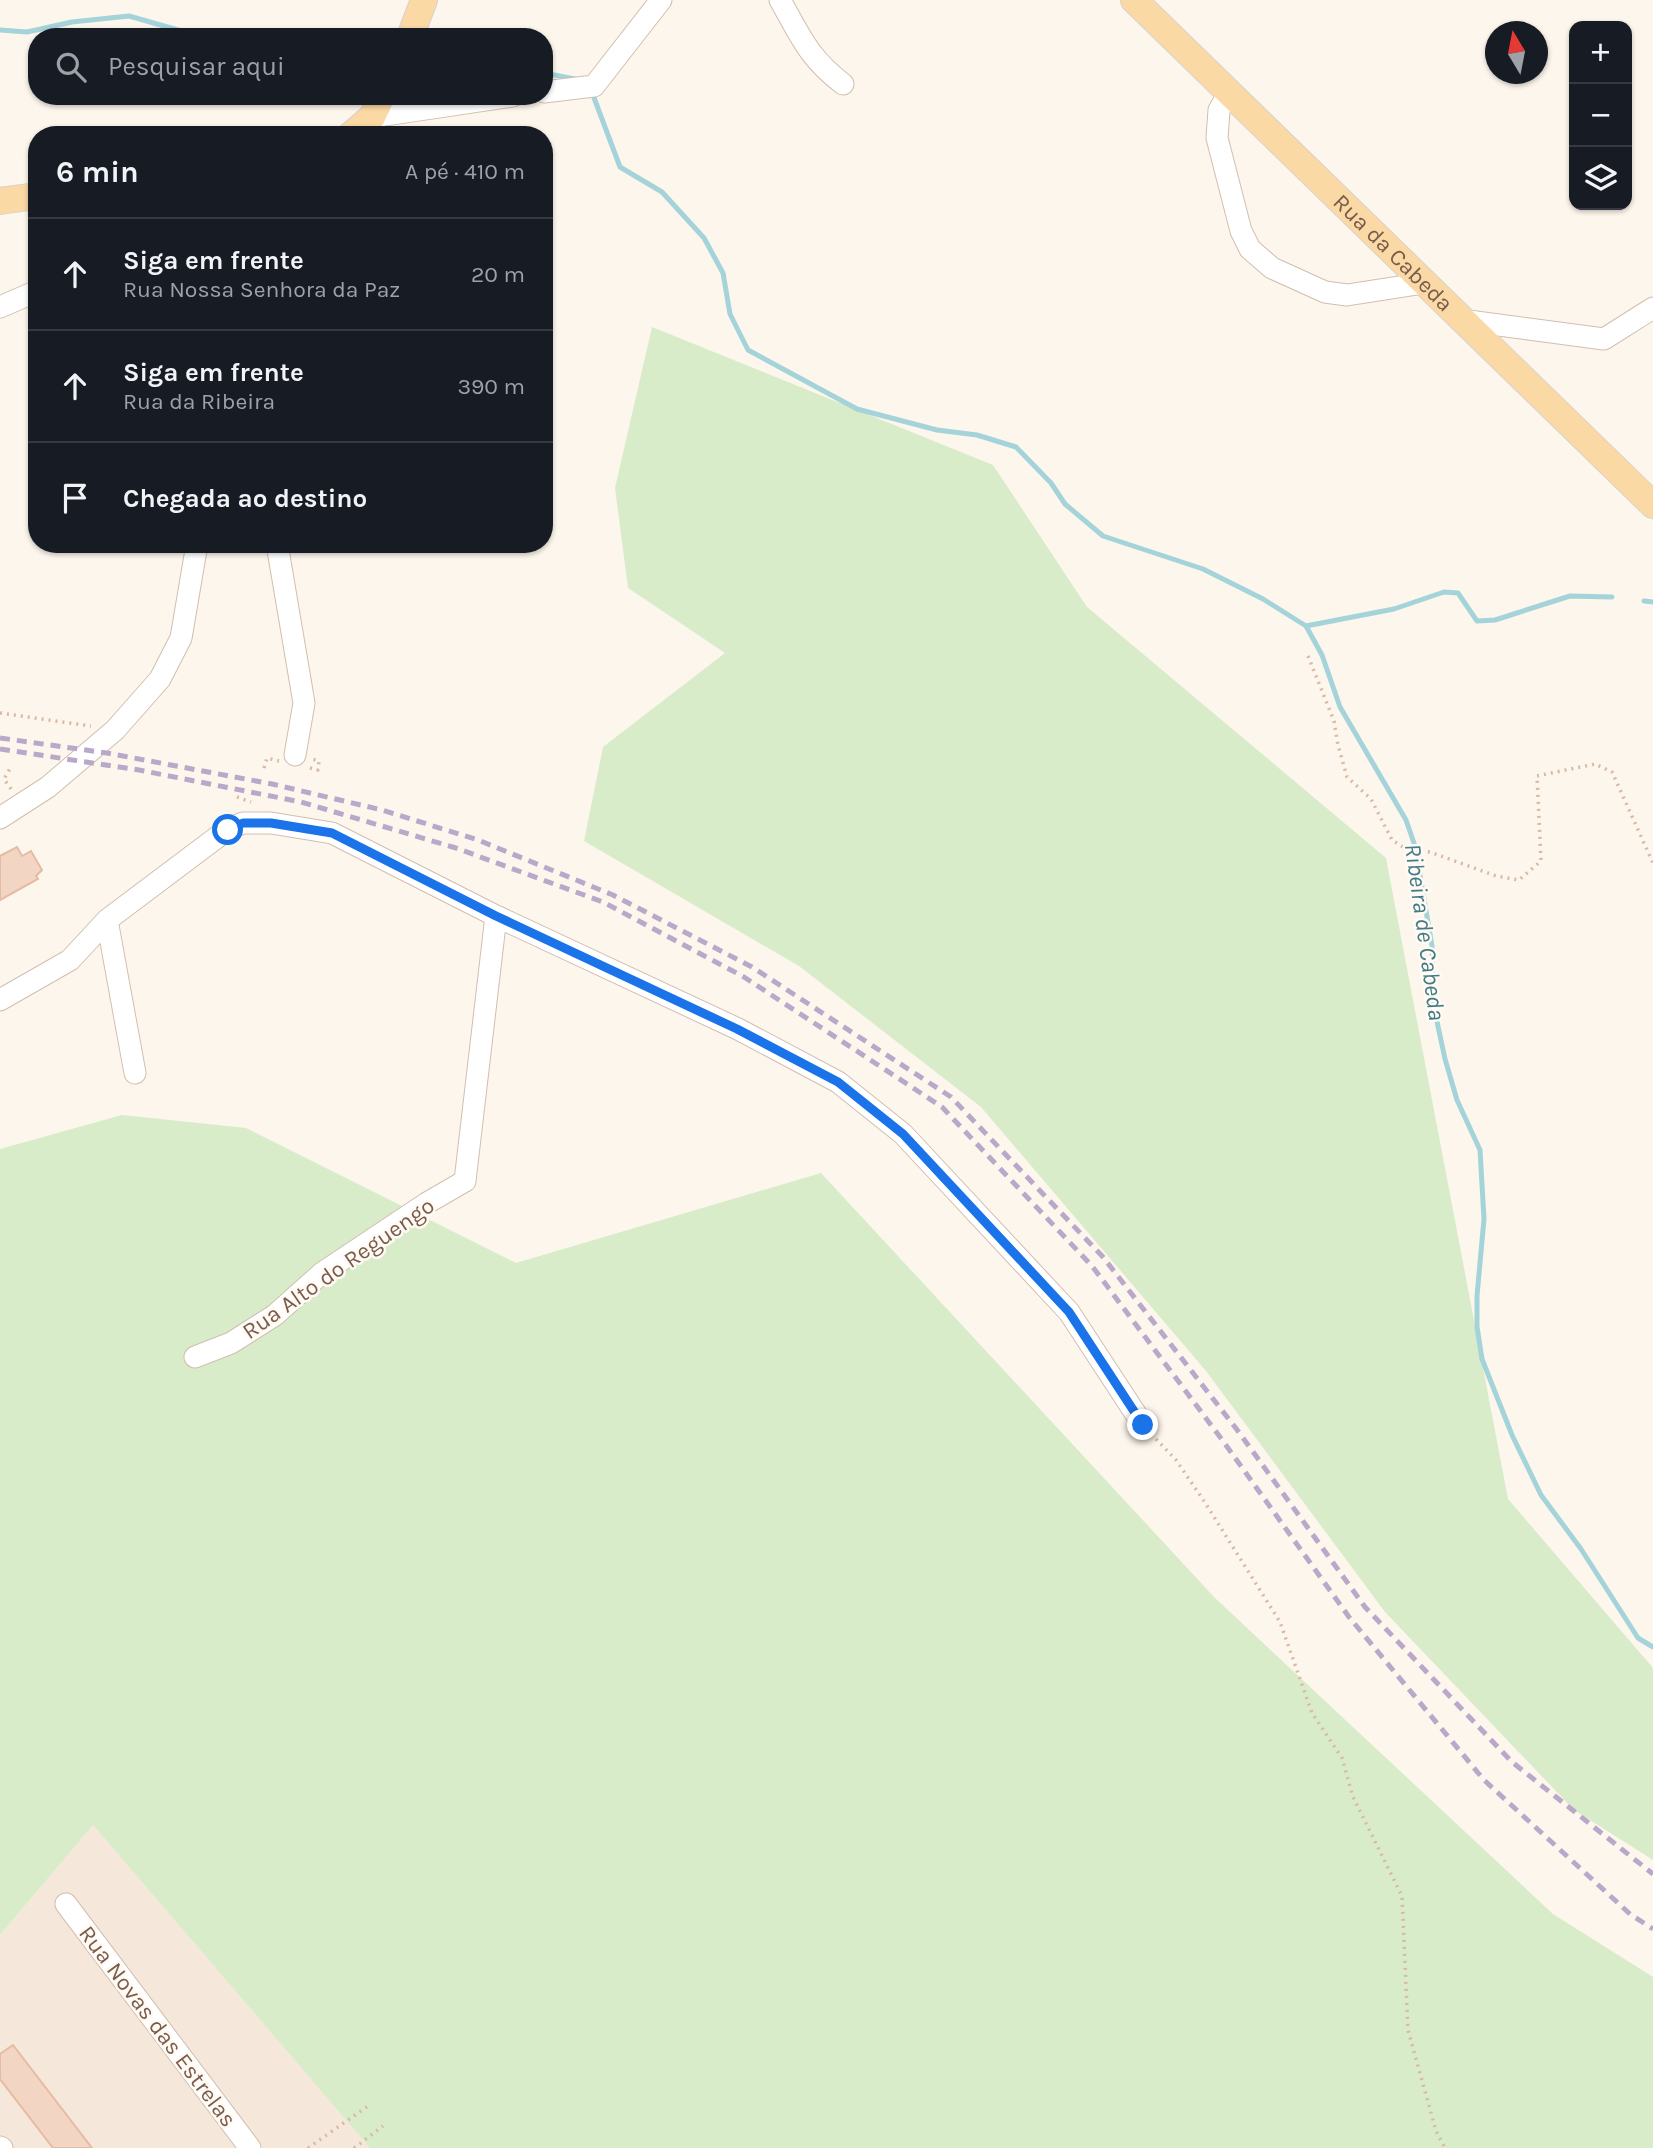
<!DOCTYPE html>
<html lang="pt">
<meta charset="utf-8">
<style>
body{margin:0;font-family:Karla,sans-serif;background:#242831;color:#f1f3f6}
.controls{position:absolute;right:21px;top:21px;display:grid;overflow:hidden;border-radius:14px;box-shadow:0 2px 5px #0004}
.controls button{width:63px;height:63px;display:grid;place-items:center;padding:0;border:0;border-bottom:2px solid #363941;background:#171b24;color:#f1f3f6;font:35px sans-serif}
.compass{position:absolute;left:1485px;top:21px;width:63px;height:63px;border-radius:50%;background:#171b24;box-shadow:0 2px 5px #0004;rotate:350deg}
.stop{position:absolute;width:21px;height:21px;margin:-16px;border:5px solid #1a73e8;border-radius:50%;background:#fff}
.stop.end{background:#1a73e8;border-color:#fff;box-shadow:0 2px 7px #0008}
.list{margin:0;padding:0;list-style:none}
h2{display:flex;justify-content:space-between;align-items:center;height:91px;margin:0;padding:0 28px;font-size:30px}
h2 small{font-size:23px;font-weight:400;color:#9ea1a6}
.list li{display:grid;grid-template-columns:46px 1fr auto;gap:21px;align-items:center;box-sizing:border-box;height:112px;padding:0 28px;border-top:2px solid #363941}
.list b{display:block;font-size:26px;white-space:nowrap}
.list p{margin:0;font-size:23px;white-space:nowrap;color:#9ea1a6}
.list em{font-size:23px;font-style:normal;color:#9ea1a6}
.icon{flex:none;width:38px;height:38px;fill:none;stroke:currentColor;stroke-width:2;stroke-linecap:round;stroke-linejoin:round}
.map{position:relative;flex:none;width:1653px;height:2148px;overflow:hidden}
.search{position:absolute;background:#171b24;box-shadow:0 2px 5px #0004;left:28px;top:28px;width:525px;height:77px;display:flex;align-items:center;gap:18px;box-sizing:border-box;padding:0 24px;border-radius:28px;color:#9ea1a6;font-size:26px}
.panel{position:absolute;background:#171b24;box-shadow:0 2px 5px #0004;left:28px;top:126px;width:525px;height:427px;border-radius:28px}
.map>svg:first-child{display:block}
.residential{fill:#f5e8da}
.green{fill:#d8ecc9}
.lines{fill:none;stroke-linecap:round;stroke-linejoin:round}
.stream{stroke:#a5d3da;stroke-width:5}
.building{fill:#f3d5c3;stroke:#e6bba3;stroke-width:2}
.minor-casing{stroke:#d1beb0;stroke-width:23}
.major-casing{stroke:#dad1cd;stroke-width:28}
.path{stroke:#d9b8a5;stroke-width:3.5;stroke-dasharray:2 5;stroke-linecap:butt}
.minor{stroke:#fff;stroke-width:21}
.major{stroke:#fbd9a5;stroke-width:26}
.rail{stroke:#b9a8c9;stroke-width:5;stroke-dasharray:10 7;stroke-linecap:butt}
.route{stroke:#1a73e8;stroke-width:9}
.labels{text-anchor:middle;stroke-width:5;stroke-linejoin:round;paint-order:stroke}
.street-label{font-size:23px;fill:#7a5c4d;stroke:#fffaf3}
.water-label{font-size:24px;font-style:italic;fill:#437c86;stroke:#fffaf3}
</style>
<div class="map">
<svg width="1653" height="2148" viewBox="0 0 1653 2148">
<rect width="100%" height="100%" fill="#fdf6ec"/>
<!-- residential -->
<path class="residential" d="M93,1825L370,2148H0V1935Z"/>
<!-- green -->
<path class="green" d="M652,327L993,465L1087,607L1386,858L1508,1499L1653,1668V1860L1574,1810L1385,1612L1206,1371L981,1107L799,966L584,841L603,747L725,653L628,588L615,488Z
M122,1115L246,1128L516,1263L821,1173L1215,1598L1553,1914L1653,1977V2148H370L93,1825L0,1935V1149Z"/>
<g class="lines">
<!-- stream -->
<path class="stream" d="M0,30L27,32L72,22L129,16L178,30L212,37
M544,73L575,79
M593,95L620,167L662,192L704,238L723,273L730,314L748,350L857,409L937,430L977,435L1016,447L1051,483L1065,504L1103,536L1203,569L1263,599L1306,626L1322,655L1340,707L1406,820L1415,846L1432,946L1433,1003L1445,1059L1457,1100L1480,1150L1484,1219L1477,1296V1327L1482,1359L1512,1435L1541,1495L1581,1549L1638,1638L1653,1647
M1644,601L1653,602
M1306,626L1394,609L1444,592L1458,593L1477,621L1495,620L1570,596L1612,597"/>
</g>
<!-- building -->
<path class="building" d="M17,847L22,856L31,851L42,870L36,876L38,879L0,900V856Z
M13,2045L92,2148H53L0,2079V2054Z"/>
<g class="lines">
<defs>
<path id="minor" d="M780,0C801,37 808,57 843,84
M544,92L594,86L661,0
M1229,93L1219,110L1217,138L1241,231L1250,249L1272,268L1325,292L1347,295L1424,283
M372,117L513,96
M0,307L37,291
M1461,320L1604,339L1653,308
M277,544L304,703L295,755
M0,818L48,787L115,730L160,679L181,638L197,544
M107,920L135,1073
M0,1000L70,960L107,920L228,829L243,823H271L332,833L496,916L738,1029L838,1082L903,1134L1069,1312L1143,1425
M195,1357L231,1343L275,1315L322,1273L427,1203L465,1181L496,916
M66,1904L250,2148
M0,2147L2,2148"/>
<g id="major">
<path id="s1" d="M1134,0L1653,505"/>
<path d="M410,37L424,0"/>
<path d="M351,135L372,117L382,96"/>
<path d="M0,201L37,196"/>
</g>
</defs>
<!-- minor casing -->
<use href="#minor" class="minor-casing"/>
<!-- major casing -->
<use href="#major" class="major-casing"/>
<!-- path -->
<path class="path" d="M1308,656L1334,721L1338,745L1347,777L1371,799L1392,840L1408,850L1430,852L1496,876L1519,880L1541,861L1537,776L1595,764L1612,772L1653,863
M0,713L91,726
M264,768L267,758L279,761
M310,768L318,770L319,761L312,759
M11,789L4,779L11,767
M237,797L251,802
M1156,1439L1176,1460L1204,1501L1280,1622L1312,1713L1342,1758L1353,1797L1402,1896L1408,2030L1436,2131L1445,2148
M308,2148L368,2106
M354,2148L383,2126"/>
<!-- minor -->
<use href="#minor" class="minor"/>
<!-- major -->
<use href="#major" class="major"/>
<!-- rail -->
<path class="rail" d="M0,738L107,753L272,784L382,810L478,840L613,895L752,967L951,1097L1103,1257L1238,1431L1365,1607L1512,1762L1653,1874
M0,749L139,770L301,802L456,848L603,902L744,977L942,1107L1092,1266L1223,1441L1349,1617L1484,1780L1630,1914L1653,1929"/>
</g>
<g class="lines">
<!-- route -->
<path class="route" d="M228,830L243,823H271L332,833L496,916L737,1029L838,1082L903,1134L1069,1312L1143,1425"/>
</g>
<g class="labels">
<!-- street labels -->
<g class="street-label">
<text dy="8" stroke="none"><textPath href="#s1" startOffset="362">Rua da Cabeda</textPath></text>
<text transform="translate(338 1268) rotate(-35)" y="8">Rua Alto do Reguengo</text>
<text transform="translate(158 2026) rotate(53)" y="8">Rua Novas das Estrelas</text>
</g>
<!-- water labels -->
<g class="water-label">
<text transform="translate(1425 932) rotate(82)" y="8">Ribeira de Cabeda</text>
</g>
</g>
</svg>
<div class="controls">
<button>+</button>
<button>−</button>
<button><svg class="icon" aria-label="layers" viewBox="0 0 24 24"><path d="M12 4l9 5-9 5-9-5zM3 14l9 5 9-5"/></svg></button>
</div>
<svg class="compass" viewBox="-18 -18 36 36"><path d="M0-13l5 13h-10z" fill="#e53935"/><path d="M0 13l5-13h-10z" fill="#9ea1a6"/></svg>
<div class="stop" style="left:228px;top:830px"></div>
<div class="stop end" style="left:1143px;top:1425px"></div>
<div class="search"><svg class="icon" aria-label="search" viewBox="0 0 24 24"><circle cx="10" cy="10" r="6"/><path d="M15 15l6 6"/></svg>Pesquisar aqui</div>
<section class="panel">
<h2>6 min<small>A pé · 410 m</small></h2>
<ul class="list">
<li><svg class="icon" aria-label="ahead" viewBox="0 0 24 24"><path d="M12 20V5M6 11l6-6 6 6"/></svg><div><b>Siga em frente</b><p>Rua Nossa Senhora da Paz</p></div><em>20 m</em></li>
<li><svg class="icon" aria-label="ahead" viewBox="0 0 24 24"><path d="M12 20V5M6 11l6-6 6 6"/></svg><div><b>Siga em frente</b><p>Rua da Ribeira</p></div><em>390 m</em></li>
<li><svg class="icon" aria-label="arrive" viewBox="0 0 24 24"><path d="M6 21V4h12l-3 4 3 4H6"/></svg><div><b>Chegada ao destino</b></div></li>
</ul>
</section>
</div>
